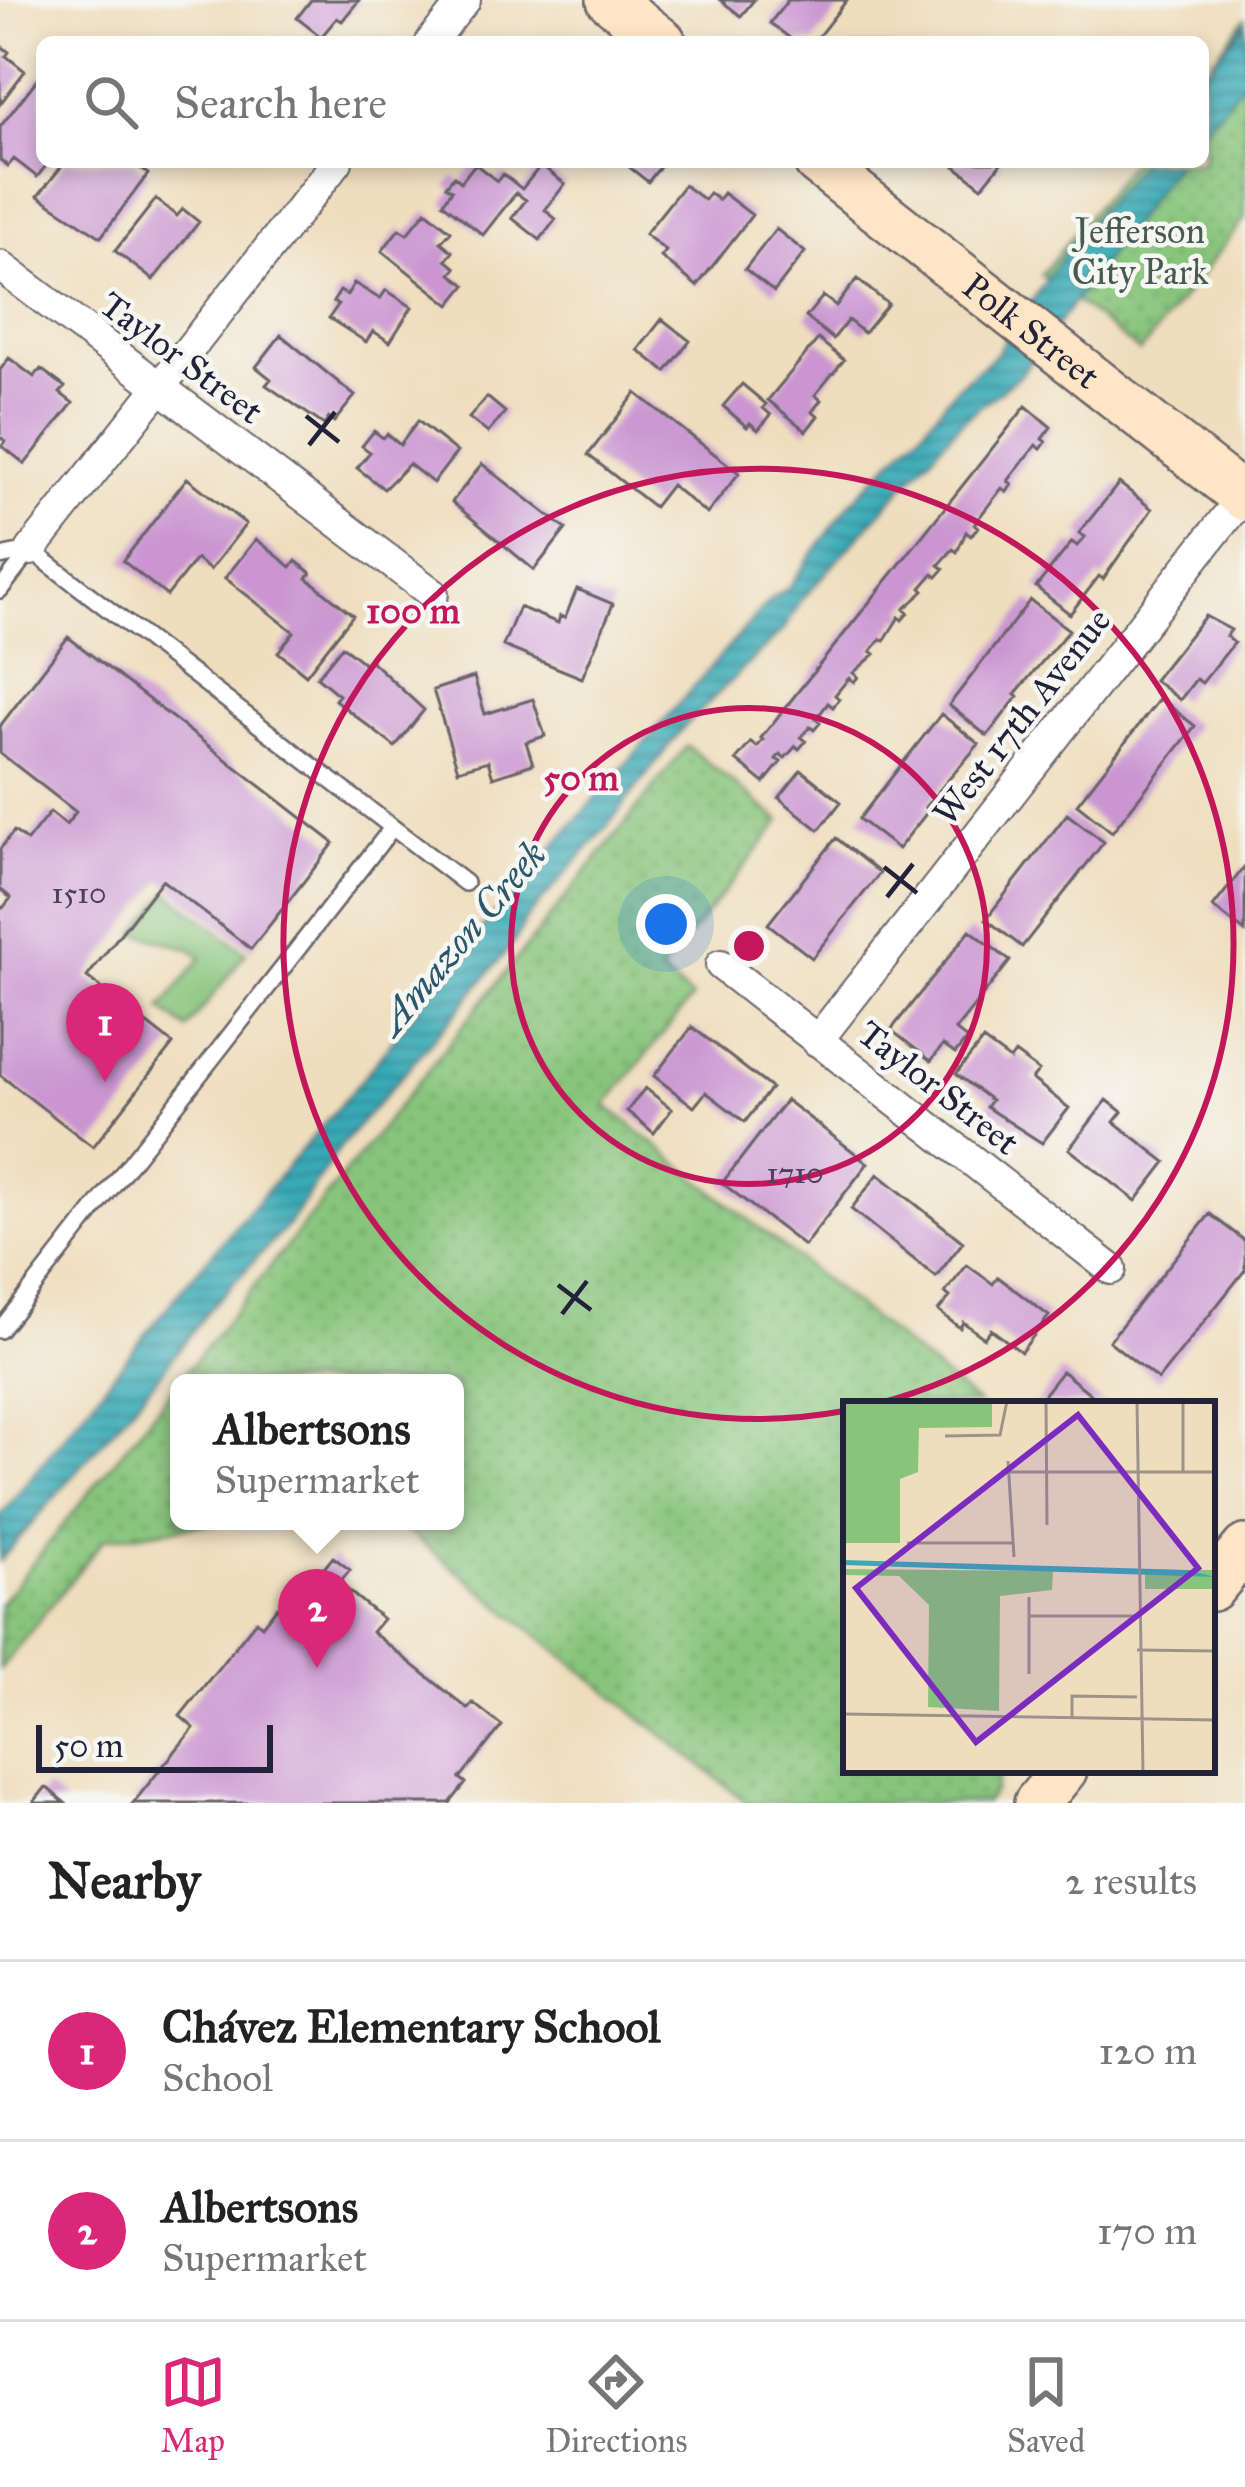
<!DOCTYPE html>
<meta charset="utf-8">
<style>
body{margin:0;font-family:"IM FELL Great Primer",serif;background:#f6f6f6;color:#222}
.scale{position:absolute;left:36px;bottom:30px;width:237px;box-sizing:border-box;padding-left:12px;border:6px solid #22223b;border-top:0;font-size:33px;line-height:42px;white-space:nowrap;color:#22223b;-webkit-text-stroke:9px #f6f6f2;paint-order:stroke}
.you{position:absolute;left:666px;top:924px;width:42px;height:42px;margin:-30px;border:9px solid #fff;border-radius:50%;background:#1a73e8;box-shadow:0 0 0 18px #1a73e833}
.badge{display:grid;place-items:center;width:78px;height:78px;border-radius:50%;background:#db2777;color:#fff;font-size:39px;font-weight:700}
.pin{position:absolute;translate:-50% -99px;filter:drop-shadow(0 3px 6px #0008)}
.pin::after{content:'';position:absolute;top:63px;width:42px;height:36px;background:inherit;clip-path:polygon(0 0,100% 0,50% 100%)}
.popup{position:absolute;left:170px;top:1374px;width:294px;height:156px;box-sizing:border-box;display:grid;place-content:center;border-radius:18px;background:#fff;filter:drop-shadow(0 3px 9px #0005);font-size:39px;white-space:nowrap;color:#767676}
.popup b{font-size:45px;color:#222}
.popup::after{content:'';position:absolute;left:50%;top:100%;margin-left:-24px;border:24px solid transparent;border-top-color:#fff}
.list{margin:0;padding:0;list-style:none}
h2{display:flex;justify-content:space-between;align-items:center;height:156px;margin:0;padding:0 48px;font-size:51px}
h2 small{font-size:39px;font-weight:400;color:#767676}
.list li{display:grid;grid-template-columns:78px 1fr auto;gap:36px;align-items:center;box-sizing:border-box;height:180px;padding:0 48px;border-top:3px solid #e0e0e0}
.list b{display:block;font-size:45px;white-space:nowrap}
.list p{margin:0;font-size:39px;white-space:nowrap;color:#767676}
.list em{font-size:39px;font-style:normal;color:#767676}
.icon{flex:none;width:66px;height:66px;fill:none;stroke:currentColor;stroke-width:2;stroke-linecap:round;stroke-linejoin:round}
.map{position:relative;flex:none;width:1245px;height:1803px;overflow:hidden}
.search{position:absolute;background:#fff;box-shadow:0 6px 18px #0003;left:36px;right:36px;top:36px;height:132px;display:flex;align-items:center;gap:30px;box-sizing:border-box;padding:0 42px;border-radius:18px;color:#767676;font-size:45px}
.sheet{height:516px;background:#fff}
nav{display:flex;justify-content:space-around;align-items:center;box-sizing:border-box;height:168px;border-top:3px solid #e0e0e0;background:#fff;font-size:33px;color:#767676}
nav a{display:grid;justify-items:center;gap:6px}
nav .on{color:#db2777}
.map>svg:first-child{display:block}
.park{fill:url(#park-dots);stroke:#55745b;stroke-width:3}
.garden{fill:#88c57b;stroke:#55745b;stroke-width:3}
.water{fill:url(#water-rules);stroke:#2e6678;stroke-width:3}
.building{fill:#ca95d1}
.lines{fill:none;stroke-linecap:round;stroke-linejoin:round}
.lane-casing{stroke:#6a6469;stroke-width:20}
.street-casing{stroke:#6a6469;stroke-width:34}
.secondary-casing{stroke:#6a6469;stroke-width:50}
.lane{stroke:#fff;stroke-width:15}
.street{stroke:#fff;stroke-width:30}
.secondary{stroke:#fee5c5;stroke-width:45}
.ticks{fill:none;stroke:#22223b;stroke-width:4.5}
.ring{fill:none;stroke:#c2185b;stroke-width:6}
.labels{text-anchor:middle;stroke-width:9;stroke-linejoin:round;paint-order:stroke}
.number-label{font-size:30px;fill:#4c3f60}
.park-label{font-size:36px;fill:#465b51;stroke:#f6f6f2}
.street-label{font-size:36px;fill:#22223b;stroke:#f6f6f2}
.water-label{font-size:39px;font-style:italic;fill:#2b586c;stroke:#f6f6f2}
.inset-road{fill:none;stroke:#9d938a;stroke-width:3}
.view{fill:#7b2cbf;fill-opacity:0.15;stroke:#7b2cbf;stroke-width:6}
.inset-edge{fill:none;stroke:#22223b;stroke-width:6}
.centre{fill:#c2185b;stroke:#f6f6f2;stroke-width:6}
.ring-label{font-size:36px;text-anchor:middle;font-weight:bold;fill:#c2185b;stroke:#f6f6f2;stroke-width:9;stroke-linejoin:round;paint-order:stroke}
</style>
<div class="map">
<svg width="1245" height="1803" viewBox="0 0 1245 1803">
<defs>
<pattern id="park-dots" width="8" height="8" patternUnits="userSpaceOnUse" patternTransform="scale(3)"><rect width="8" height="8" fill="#88c57b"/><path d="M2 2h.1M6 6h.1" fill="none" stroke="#75a96b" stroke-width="1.8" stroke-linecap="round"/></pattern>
<pattern id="water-rules" width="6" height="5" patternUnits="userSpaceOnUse" patternTransform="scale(3)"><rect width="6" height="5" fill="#39aab6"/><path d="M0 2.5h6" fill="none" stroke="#308a95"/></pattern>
</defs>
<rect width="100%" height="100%" fill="#f6f6f2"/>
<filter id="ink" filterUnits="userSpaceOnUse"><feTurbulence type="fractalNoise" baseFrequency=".00833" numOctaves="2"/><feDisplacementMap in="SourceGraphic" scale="24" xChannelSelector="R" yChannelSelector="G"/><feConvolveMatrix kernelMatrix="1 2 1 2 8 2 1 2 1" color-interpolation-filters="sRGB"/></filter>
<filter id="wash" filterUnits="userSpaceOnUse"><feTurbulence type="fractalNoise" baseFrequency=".004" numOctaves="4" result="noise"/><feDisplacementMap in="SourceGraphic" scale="48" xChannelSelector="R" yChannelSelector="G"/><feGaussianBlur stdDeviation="2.7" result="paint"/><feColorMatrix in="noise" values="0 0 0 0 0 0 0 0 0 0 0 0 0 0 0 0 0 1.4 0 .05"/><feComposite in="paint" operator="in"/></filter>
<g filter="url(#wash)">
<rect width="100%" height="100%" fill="#efdebe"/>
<!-- park -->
<path class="park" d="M1245,18V218L1140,352L1041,275L1131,162H1203V71Z
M687,746L781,821L660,972L692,998L606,1105L978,1404H846V1770H1000L994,1792L985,1803H748L395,1521H455V1383H179V1521H228L104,1539L0,1669V1604Z"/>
<!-- garden -->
<path class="garden" d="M168,892L246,953L187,1029L161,1009L202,957L191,949L136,933Z"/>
<!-- water -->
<path class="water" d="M1245,23V80L1203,129V75Z
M1141,162H1177L1021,374L963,420L800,602L786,627L681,730L610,823L526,919L515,941L462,1006L340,1147L290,1223L211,1307L157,1378L0,1561V1516L185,1285L359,1083L474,937L769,601L789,587L849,504L924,428L957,387L994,356L1071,244Z"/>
<g id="blocks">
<!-- building -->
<path class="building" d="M311,0H359L342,21L337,18L321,37L297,18Z
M720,0H754L741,16Z
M788,0H847L814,42H795L770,23Z
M0,45L9,52L6,56L25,71L0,104Z
M42,73V162H49L37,177L14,159L8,166L0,160V127Z
M65,162H132L148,174L101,237L38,196Z
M623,162H664L648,182Z
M950,162H1002L982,187Z
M475,164L497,181L503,174L522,189L541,165L565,184L545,210L556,219L540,240L512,218L526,200L516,193L483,235L443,203L452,190L446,186L454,176L461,182Z
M684,185L704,200L709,193L718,200L723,193L752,215L697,286L661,257L666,251L645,234Z
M156,199L177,216L183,209L199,222L153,280L115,251Z
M426,211L451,231L441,242L453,252L446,260L456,268L451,274L466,285L450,305L382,251L399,229L407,234Z
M776,229L805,252L774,292L745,269Z
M857,279L888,304L864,333L848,320L833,339L806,317L823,296L836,306Z
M354,283L380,299L386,290L412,307L390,342L373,331L366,342L329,318L338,305L333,302L340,291L347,295Z
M662,319L690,341L666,372L638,350Z
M281,335L355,396L334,422L329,418L324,425L266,385L271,379L256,367Z
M818,339L844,360L815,395L821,400L812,412L818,416L806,431L768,400Z
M9,358L34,377L41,369L65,387L60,393L73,403L25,464L2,446L6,441L0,437V370Z
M742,384L766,404L763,408L771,415L758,430L750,423L747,427L723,406Z
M636,393L739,473L707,514L671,485L654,507L588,455Z
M487,397L505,412L488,433L469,418Z
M1026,406L1051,427L1042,439L1046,442L1041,449L1036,445L1008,481L1012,484L1007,492L1002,488L974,524L978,527L971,536L966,532L957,552L953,549L939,565L944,569L937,577L933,574L921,588L924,591L904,609L908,613L902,620L899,617L884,641L881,639L871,651L875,654L853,673L858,677L854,682L849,678L835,695L839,699L833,707L828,703L816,719L820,723L814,730L810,727L801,737L806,741L799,749L796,746L785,758L780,754L776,759L781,762L764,783L736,760L751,742L757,747L763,740L761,738Z
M418,421L457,452L433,483L409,464L384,489L357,468L370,452L362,446L374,431L383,438L387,434L400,445Z
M482,464L566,529L534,570L452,502Z
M187,478L246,524L210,570L196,559L167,596L123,561Z
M1119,483L1152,509L1103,579L1099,576L1070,614L1036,587L1072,542L1077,546L1085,537L1079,533Z
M256,539L291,567L296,561L311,573L307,578L353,615L306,675L278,652L294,632L225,578Z
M577,589L613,604L582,678L503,646L519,607L558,623L560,616L565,618Z
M1030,600L1069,630L1015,694L1018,696L987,736L949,705Z
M1205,616L1231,630L1226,636L1234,643L1202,683L1196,679L1180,700L1154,680Z
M68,637L334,843L251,949L162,880L87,977L173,1044L93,1147L0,1075V906L3,908L11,898L0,889V849L14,831L27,841L50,812L66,825L76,812L0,753V726Z
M342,646L365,664L369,659L424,710L395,747L335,700L339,695L317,677Z
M474,677L485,714L533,699L545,736L526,742L533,764L493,777L488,761L458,770L433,690Z
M1160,698L1195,726L1112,832L1077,804Z
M941,714L979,744L925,807L929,810L898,849L859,819Z
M801,770L841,802L819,830L779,798Z
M1067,814L1104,842L1022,947L986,919Z
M836,838L880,873L812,958L768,924Z
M1245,866V932L1213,907Z
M970,930L1010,961L955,1030L967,1039L955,1054L943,1045L931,1061L891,1030Z
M692,1027L771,1088L745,1122L706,1092L694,1107L654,1076Z
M983,1040L1010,1060L1015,1053L1039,1071L1032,1079L1069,1108L1042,1143L986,1107L991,1100L956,1074Z
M645,1088L672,1109L654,1133L627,1111Z
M786,1100L868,1163L804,1246L722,1183Z
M1107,1100L1122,1112L1114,1122L1166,1162L1136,1201L1069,1149Z
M878,1174L963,1242L936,1277L851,1209Z
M1210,1214L1245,1241V1270L1158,1380L1109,1341Z
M967,1265L993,1284L998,1277L1049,1316L1021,1352L991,1329L984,1338L963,1322L960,1328L938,1311L950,1297L945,1293Z
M1062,1371L1103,1404H1036Z
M333,1557L350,1570L339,1583L383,1619L372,1632L468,1709L473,1703L502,1726L460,1778L466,1783L450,1803H133L194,1728L180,1716L256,1621L262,1626L277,1607L286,1615Z
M46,1787L65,1803H33Z"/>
</g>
</g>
<g filter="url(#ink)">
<use href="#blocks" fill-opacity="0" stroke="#6a6469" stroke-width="3"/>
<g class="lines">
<defs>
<path id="lane" d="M31,550L465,883
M0,557L28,551
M0,590L31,550
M0,1330L392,828"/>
<path id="street" d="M431,42L465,0
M0,266L433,594
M31,550L337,162
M721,965L1111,1269
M817,1041L1243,496"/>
<g id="secondary">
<path d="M610,0L663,42"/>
<path id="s1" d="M817,162L1245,498"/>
<path d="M1212,1588L1245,1548"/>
<path d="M1037,1803L1064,1770"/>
</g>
</defs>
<!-- lane casing -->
<use href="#lane" class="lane-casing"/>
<!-- street casing -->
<use href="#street" class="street-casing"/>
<!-- secondary casing -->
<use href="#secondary" class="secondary-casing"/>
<!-- lane -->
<use href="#lane" class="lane"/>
<!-- street -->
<use href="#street" class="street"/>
<!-- secondary -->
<use href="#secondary" class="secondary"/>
</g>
</g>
<!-- ticks -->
<path class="ticks" d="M306,416L339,442M309,445L335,412M884,867L917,893M887,897L913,864M558,1285L591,1310M562,1314L587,1281"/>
<!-- distance rings -->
<g class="ring">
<circle cx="749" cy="946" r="238"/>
<path d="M844 1411A475 475 0 1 1 876 1404"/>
</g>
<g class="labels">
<!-- number labels -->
<g class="number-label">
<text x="79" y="903">1510</text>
<text x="795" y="1183">1710</text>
</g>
<!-- park labels -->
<g class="park-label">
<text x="1140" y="243">Jefferson<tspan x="1140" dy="41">City Park</tspan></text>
</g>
<!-- street labels -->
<g class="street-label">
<text dy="13" stroke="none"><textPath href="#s1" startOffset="273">Polk Street</textPath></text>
<text transform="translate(182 357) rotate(37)" y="13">Taylor Street</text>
<text transform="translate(1021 716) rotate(-52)" y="13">West 17th Avenue</text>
<text transform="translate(939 1087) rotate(38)" y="13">Taylor Street</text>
</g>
<!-- water labels -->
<g class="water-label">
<text transform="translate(461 937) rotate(-50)" y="14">Amazon Creek</text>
</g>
</g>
<!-- overview -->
<g transform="translate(843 1401)">
<rect width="372" height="372" fill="#efdebe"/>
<path d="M0,0H149V26L76,27L75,71L57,78V142H0ZM0,168L210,170L209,189L157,195L156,310L85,306L86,204L56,175L0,174ZM302,169H372V188H302Z" fill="#88c57b"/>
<path d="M1,34L34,41L46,71L6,72ZM37,85L29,117L0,128V87Z" fill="#88c57b"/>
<path d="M0,159L345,169L372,176L0,164Z" fill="#39aab6"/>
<path class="inset-road" d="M203,0L204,124M294,0L300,372M340,0V71M102,35L157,34L164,0M165,60L171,156M158,71H372M64,142H171M186,196V273M186,215H294M294,249L372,250M0,313L372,319M229,318V295L294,296"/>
<path class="view" d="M235,14L355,167L133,341L13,187Z"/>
<rect width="372" height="372" class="inset-edge"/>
</g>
<circle cx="749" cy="946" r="18" class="centre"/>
<g class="ring-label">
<text x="413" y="623">100 m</text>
<text x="581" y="790">50 m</text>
</g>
</svg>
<div class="scale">50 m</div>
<div class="you"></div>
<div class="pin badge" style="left:105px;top:1082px">1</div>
<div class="pin badge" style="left:317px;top:1668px">2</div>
<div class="popup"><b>Albertsons</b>Supermarket</div>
<div class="search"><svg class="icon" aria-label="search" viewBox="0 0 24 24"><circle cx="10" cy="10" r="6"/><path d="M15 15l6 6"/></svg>Search here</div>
</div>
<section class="sheet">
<h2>Nearby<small>2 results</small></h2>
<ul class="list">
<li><span class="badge">1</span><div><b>Chávez Elementary School</b><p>School</p></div><em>120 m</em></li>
<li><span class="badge">2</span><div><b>Albertsons</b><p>Supermarket</p></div><em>170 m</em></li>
</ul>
</section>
<nav>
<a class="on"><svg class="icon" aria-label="map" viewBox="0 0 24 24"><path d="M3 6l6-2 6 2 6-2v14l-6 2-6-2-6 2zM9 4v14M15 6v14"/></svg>Map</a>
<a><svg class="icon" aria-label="directions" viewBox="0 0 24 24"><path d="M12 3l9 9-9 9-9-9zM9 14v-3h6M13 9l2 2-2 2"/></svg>Directions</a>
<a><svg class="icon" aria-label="saved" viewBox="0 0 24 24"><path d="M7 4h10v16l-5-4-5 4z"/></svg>Saved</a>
</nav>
